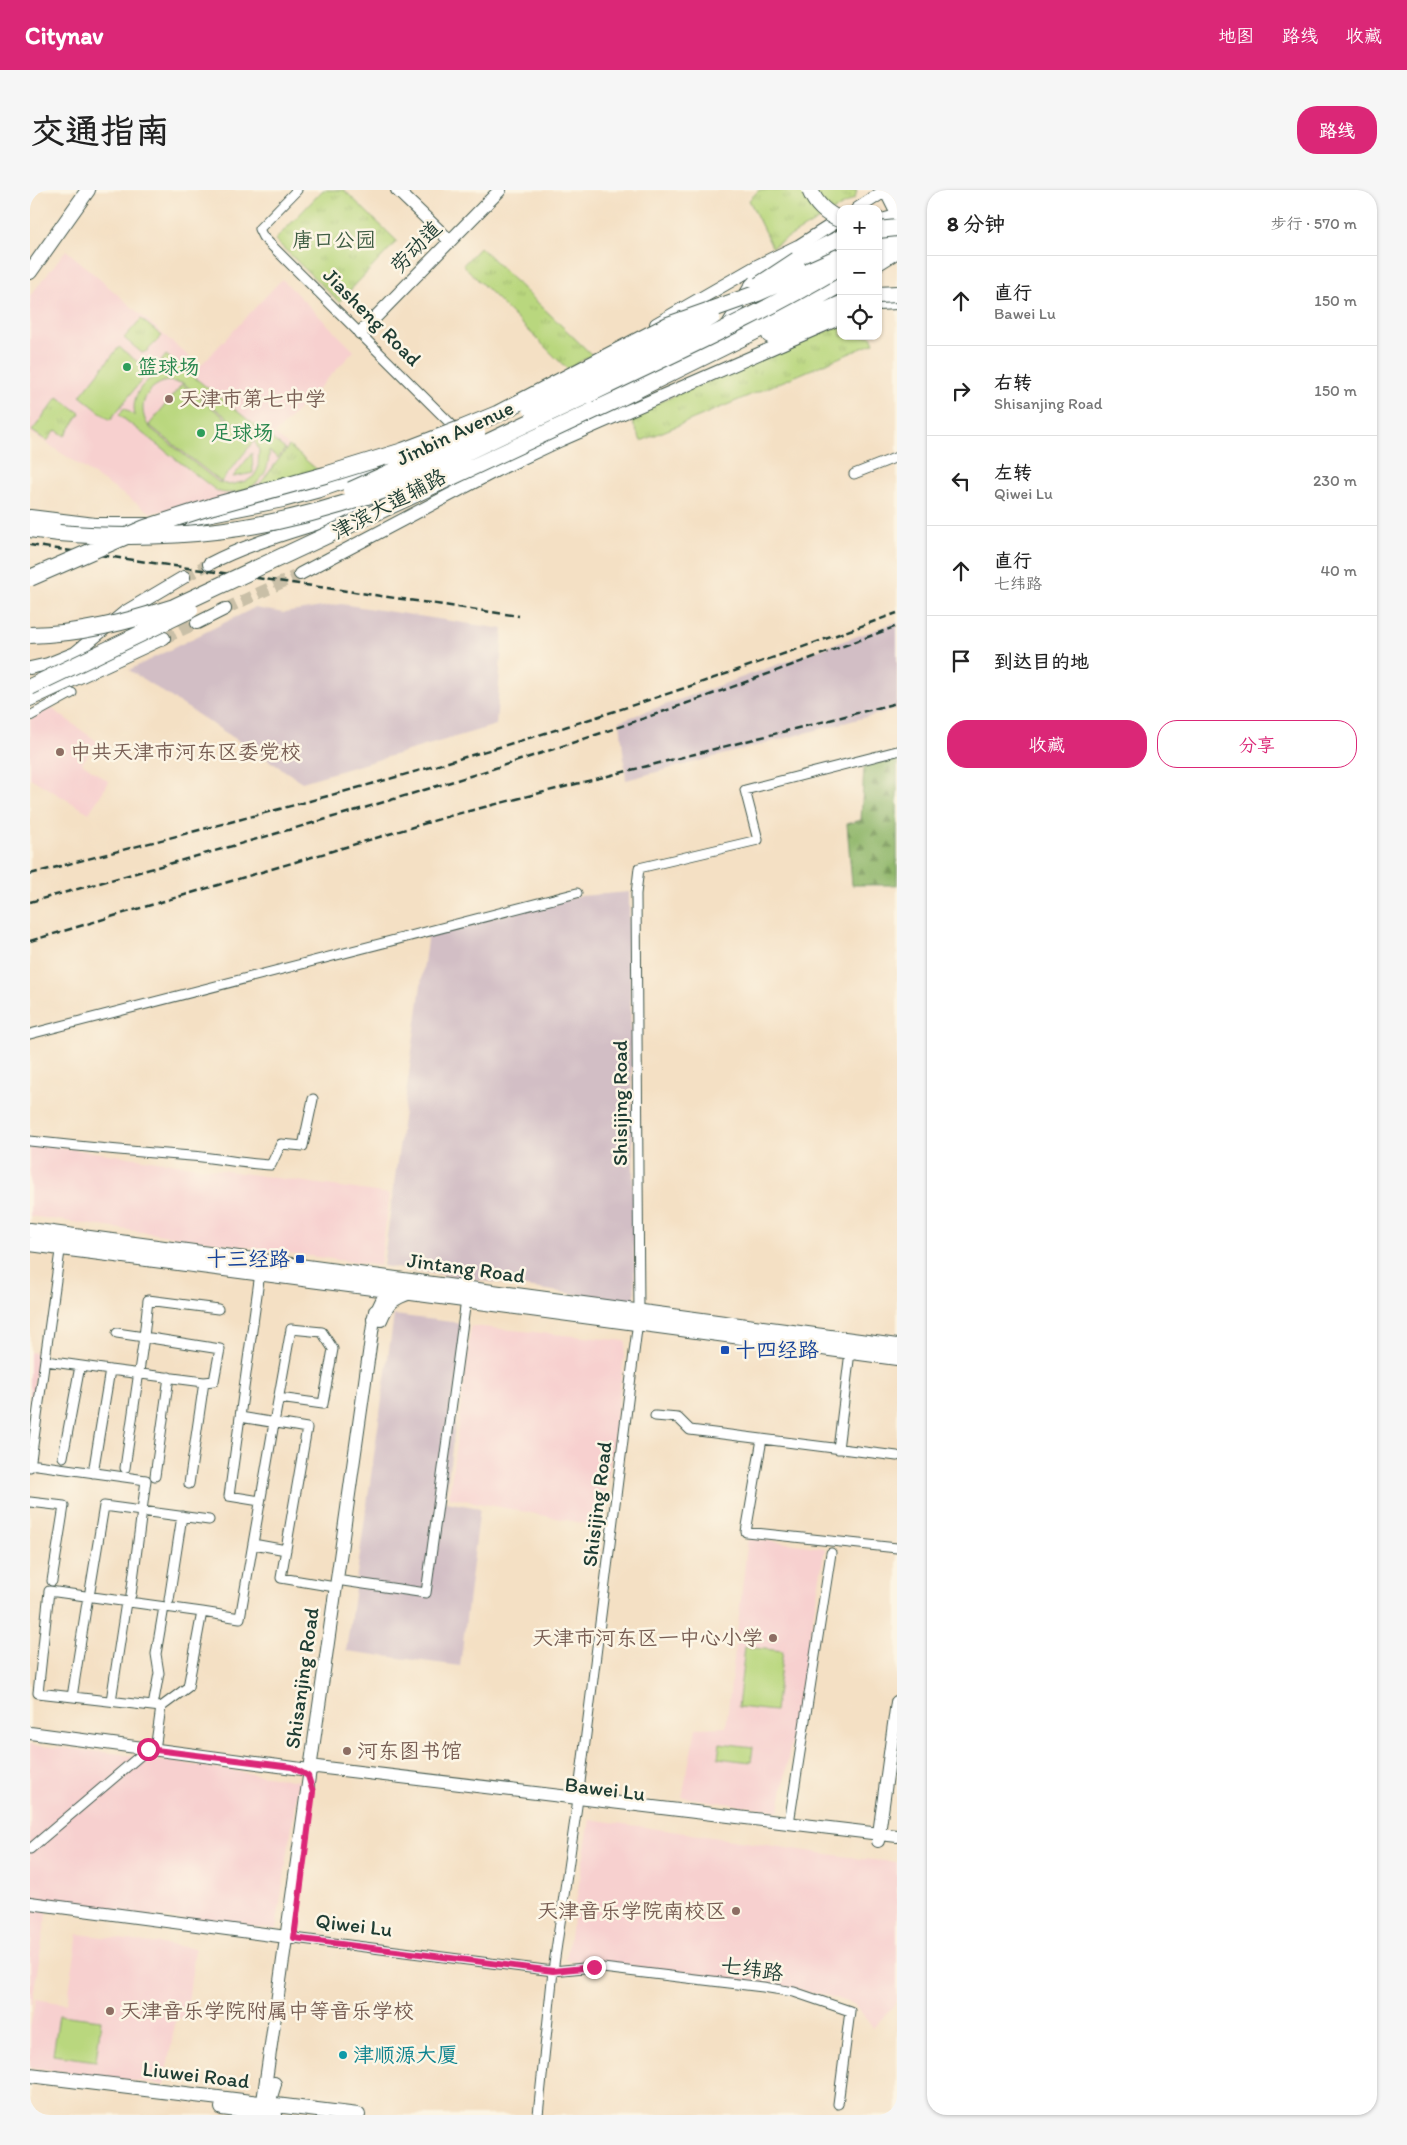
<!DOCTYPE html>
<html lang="zh">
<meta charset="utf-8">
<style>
body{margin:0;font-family:Itim,"LXGW WenKai TC",sans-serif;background:#f6f6f6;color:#222}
.controls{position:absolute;right:15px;top:15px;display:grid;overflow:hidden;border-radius:10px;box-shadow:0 1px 4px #0004}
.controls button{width:45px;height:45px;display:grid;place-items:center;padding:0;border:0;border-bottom:1px solid #e0e0e0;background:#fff;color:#222;font:25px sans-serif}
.stop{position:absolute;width:15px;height:15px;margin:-11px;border:4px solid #db2777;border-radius:50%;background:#fff}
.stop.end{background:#db2777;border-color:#fff;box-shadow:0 1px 5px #0008}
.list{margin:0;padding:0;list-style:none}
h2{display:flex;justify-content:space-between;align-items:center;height:65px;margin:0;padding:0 20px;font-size:21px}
h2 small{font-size:16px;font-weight:400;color:#767676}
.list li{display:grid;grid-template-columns:32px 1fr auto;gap:15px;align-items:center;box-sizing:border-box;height:90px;padding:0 20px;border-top:1px solid #e0e0e0}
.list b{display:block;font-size:19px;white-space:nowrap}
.list p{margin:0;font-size:16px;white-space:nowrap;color:#767676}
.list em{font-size:16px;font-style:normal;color:#767676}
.actions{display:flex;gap:10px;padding:15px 20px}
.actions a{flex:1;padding:11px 0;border:1px solid #db2777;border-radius:20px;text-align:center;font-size:18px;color:#db2777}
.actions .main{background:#db2777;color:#fff}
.icon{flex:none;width:28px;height:28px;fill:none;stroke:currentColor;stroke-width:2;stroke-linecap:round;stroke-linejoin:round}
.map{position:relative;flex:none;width:867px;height:1925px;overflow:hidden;border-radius:20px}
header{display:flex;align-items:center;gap:30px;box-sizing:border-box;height:70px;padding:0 25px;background:#db2777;color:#fff}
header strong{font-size:24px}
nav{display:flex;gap:28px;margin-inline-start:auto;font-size:18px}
.intro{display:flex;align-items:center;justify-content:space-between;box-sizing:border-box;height:120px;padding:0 30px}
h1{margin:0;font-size:35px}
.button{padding:12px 22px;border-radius:20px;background:#db2777;color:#fff;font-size:18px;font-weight:700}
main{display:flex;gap:30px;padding:0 30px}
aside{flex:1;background:#fff;border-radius:20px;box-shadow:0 1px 4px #0004}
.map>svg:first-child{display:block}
.built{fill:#f7d0cf}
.industrial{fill:#d2bec5}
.grass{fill:#b9d77e;stroke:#6c8a59;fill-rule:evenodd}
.forest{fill:url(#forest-firs);stroke:#587a50}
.park{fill:url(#park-tufts);stroke:#6c8a59}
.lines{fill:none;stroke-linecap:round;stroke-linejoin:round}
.secondary-tunnel{stroke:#c9bfa7;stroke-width:12;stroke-dasharray:12 6;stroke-linecap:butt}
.street-casing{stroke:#3f554a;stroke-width:11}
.secondary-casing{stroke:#3f554a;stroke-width:14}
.primary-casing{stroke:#3f554a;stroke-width:16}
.highway-casing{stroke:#3f554a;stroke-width:18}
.street{stroke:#fff;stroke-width:9}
.secondary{stroke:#fff;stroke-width:12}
.primary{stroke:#fff;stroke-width:14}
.highway{stroke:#fff;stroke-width:16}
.rail{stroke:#1f3d34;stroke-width:2.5;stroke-dasharray:8 4;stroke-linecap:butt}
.highway-bridge-casing{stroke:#3f554a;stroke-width:18;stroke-linecap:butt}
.highway-bridge{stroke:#fff;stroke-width:16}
.route{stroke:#db2777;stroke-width:6}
.leisure-dot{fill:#2e9e5b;stroke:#fcf5e5;stroke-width:2}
.education-dot{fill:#8d6e63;stroke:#fcf5e5;stroke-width:2}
.transit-dot{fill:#1a4fb4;stroke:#fcf5e5;stroke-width:2}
.culture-dot{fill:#0f9aa8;stroke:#fcf5e5;stroke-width:2}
.labels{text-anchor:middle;stroke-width:5;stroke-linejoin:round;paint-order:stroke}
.park-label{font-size:21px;fill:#3e5c43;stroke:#fcf5e5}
.street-label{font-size:21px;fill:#1f3d34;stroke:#fcf5e5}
.leisure-label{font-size:21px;fill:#27864d;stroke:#fcf5e5;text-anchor:start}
.education-label{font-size:21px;fill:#785e54;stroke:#fcf5e5;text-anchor:start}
.transit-label{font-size:21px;fill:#164399;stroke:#fcf5e5;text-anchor:end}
.culture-label{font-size:21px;fill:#0d838f;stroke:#fcf5e5;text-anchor:start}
</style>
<header>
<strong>Citynav</strong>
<nav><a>地图</a><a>路线</a><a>收藏</a></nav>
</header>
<div class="intro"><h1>交通指南</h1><a class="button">路线</a></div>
<main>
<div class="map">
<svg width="867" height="1925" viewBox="0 0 867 1925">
<defs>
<pattern id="forest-firs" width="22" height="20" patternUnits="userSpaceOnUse" patternTransform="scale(1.25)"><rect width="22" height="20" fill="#92b86d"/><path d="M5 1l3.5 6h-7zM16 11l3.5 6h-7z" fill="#77975a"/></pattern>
<pattern id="park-tufts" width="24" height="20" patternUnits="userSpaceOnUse" patternTransform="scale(1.25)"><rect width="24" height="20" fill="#b9d77e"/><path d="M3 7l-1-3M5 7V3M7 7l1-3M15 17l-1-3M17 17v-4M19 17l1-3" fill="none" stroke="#9fb96e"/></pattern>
</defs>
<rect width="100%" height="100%" fill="#fcf5e5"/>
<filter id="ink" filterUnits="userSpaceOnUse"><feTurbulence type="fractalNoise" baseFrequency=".02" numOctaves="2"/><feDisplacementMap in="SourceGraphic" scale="10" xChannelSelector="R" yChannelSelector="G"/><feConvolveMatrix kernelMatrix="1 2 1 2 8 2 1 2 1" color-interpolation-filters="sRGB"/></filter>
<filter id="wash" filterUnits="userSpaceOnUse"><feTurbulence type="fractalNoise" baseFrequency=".0096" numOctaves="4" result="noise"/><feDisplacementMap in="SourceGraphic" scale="20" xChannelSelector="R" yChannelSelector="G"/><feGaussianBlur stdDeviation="1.12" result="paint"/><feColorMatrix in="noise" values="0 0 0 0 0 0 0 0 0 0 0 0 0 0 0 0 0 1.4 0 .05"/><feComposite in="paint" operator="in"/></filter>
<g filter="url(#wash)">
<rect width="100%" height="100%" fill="#f4e0c4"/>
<!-- built -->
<path class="built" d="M36,60L170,176L252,89L324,161L245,244L291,283L165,316L121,323L0,242V106Z
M21,518L68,552L52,573L79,592L59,623L0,588V529Z
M0,953L360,1004L350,1076L0,1026Z
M441,1136L596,1151L572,1337L419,1307Z
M0,1162L9,1163L0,1220Z
M718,1348L795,1358L749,1621L652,1607L666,1538L696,1537Z
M0,1555L84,1563L269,1591L246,1739L18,1716L0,1824Z
M560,1629L832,1669L867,1672V1812L843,1838L824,1814L788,1803L536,1770Z
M48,1744L165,1758L156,1829L146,1828L134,1895L0,1877V1838L5,1809L37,1814Z"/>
<!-- industrial -->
<path class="industrial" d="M311,414L473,439L466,535L272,592L99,480L224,418L254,423Z
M867,432V519L596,590L590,531Z
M599,702L605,1113L353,1076L398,743L550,706Z
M364,1125L438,1134L415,1312L450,1318L430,1476L316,1461Z"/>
<!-- grass -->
<path class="grass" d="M89,157L119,181L80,230L50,206Z
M136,165L255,259L248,268L239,261C240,283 228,298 207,302C199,303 195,304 187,301L89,225L94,218L105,226C100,203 117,185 138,182L129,174ZM137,191L153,193L223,248L229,260L228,279L224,286L217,291L199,295L188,292L119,237C106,218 115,196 137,191Z
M152,194L224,251L191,292L119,235Z
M222,263L223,283L203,287Z
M715,1457L753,1461L745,1521L708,1517Z
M690,1553L723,1557L721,1572L688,1568Z
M29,1825L71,1830L66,1871L23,1865Z"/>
<!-- forest -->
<path class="forest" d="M867,567V695H822L817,634L831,630L834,577Z"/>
<!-- park -->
<path class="park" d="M293,0H314L367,51L309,112L245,50Z
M729,0H827L825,8L742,57L719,10Z
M450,57L562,165L537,179L433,75Z
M111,129L132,146L117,161L112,163L94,148Z
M811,135V146H841L844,153L611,251L599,225Z
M28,207L50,223L35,246L26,240L17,251L2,241Z
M259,256L291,283L226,299Z"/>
</g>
<g filter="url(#ink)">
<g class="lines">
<!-- secondary-tunnel -->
<path class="secondary-tunnel" d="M154,387L179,374
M195,419L270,384
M134,448L167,433"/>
<defs>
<path id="street" d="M267,0L229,39L233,47L428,241
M824,284L867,267
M0,526L42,503
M0,844L547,703
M0,951C54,957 107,962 161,966C188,968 214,974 241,975L251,954L273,956L283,909
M87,1143L114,1147L118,1110L188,1119
M16,1171L80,1180
M625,1226L648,1228L660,1240L867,1266
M210,1227L277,1238L251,1388L305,1397
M732,1249L716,1342L867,1358
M808,1259L820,1162
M33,1267L50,1176
M0,1274L116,1290L101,1405
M0,1277L31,1054
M95,1278L114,1147L190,1159L184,1191L174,1192
M63,1283L80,1180L174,1192L159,1294
M125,1286L139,1187
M230,1311L199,1306L230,1083
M0,1312L34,1316L22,1391
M223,1354L256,1360
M313,1391L396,1403L436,1110
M19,1401L172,1422L158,1497L131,1517L8,1503Z
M60,1401L74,1316L179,1330
M139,1410L152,1326
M172,1422L210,1428L244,1233L261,1139L292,1142L303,1159L293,1214L249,1208
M42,1507L58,1406
M81,1511L96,1412
M123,1516L129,1483L126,1464L134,1417
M125,1560L131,1517
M759,1633L801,1363
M0,1659L118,1559
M264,1748L523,1781L564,1777L733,1797L764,1802L820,1821L808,1914
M508,1925L523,1781L547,1616L609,1123L606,704L609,678L728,650L715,600L867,561"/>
<path id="secondary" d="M367,0L420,51
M855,0L867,24
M827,19L856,0
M762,60L811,29
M848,114L867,113
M626,134L727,76L768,56
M694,141L721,95L741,74
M330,143L470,0
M0,326L65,334H117
M156,330L253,311L290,301L338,284
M179,374C234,345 299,334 356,309
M270,384L467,280L531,250L811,128
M167,433L195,419
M0,478L18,474L45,463L95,422L154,387
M0,510L134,448
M351,1130C358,1113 364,1108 381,1103
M0,1543L279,1580L287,1577L867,1646
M848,1651L867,1512
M0,1713L264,1748
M232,1918L345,1121"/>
<path id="primary" d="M0,82L58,0
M0,1040L867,1156
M0,1054L381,1103L867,1168
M344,1129L355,1106L366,1097
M0,1885L328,1925
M229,1917L240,1907L244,1894
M192,1918L245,1925"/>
<path id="highway" d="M848,33L867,28
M848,54L867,43
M767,70L811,48
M848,72L867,60
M740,145L811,114
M584,211L742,133L811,94
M0,339L29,343"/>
</defs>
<!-- street casing -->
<use href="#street" class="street-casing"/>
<!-- secondary casing -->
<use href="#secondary" class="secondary-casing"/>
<!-- primary casing -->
<use href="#primary" class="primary-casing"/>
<!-- highway casing -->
<use href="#highway" class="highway-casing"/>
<!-- street -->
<use href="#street" class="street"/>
<!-- secondary -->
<use href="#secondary" class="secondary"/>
<!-- primary -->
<use href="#primary" class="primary"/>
<!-- highway -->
<use href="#highway" class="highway"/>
<!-- rail -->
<path class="rail" d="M0,355L489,426
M0,684C145,646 291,610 435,567C581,525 725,475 867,423
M0,712C147,672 294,631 440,586C584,541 726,489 867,436
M0,751L423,625L867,513"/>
<defs>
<path id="highway-bridge" d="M780,0C786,15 796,24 811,30
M848,40L867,38
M729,95L767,70
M848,105L867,104
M501,218L643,149L682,127
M321,300L447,243
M29,343C141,352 240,341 346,303C374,293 400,279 427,267C470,246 513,226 556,206C640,165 726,127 807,79
M0,388L115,338L183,316L295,285L373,261L433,238L467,224L638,135L728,103L811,66
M0,445C50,444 97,432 144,417L584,211
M0,497L160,420"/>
</defs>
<!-- highway-bridge casing -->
<use href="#highway-bridge" class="highway-bridge-casing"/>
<!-- highway-bridge -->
<use href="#highway-bridge" class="highway-bridge"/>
</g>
</g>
<g class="lines" filter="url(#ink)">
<!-- route -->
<path class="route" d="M118,1559L262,1577L278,1586L283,1602L264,1748L523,1781L564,1777"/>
</g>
<!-- markers -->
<g class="leisure-dot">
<circle cx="97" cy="177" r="5"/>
<circle cx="171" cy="243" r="5"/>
</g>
<g class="education-dot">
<circle cx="139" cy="209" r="5"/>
<circle cx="30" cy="562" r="5"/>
<circle cx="743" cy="1448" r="5"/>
<circle cx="317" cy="1561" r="5"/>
<circle cx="706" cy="1721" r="5"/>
<circle cx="80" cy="1821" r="5"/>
</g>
<g class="transit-dot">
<rect x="265" y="1064" width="10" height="10" rx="2.5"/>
<rect x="690" y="1155" width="10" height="10" rx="2.5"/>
</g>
<circle class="culture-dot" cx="313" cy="1865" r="5"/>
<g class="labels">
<!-- park labels -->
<g class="park-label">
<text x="304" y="57">唐口公园</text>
</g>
<!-- street labels -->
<g class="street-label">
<text transform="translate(386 57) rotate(-46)" y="7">劳动道</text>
<text transform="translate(342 127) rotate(45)" y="7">Jiasheng Road</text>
<text transform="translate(425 243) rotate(-25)" y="7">Jinbin Avenue</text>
<text transform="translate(359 314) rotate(-28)" y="7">津滨大道辅路</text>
<text transform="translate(590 913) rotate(-90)" y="7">Shisijing Road</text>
<text transform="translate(436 1078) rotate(8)" y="7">Jintang Road</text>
<text transform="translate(567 1314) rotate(-83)" y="7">Shisijing Road</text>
<text transform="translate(272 1488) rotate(-82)" y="7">Shisanjing Road</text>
<text transform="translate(575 1599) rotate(7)" y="7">Bawei Lu</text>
<text transform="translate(324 1735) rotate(7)" y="7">Qiwei Lu</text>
<text transform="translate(722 1779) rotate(8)" y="7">七纬路</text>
<text transform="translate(166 1885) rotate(7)" y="7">Liuwei Road</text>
</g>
<!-- leisure labels -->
<g class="leisure-label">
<text x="107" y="184">篮球场</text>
<text x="181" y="250">足球场</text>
</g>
<!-- education labels -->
<g class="education-label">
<text x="149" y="216">天津市第七中学</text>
<text x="40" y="569">中共天津市河东区委党校</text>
<text x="733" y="1455" text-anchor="end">天津市河东区一中心小学</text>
<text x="327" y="1568">河东图书馆</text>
<text x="696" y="1728" text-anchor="end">天津音乐学院南校区</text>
<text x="90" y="1828">天津音乐学院附属中等音乐学校</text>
</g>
<!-- transit labels -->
<g class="transit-label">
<text x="260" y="1076">十三经路</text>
<text x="705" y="1167" text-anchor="start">十四经路</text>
</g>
<!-- culture labels -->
<g class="culture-label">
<text x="323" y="1872">津顺源大厦</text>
</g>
</g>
</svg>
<div class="controls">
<button>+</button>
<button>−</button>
<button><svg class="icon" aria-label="locate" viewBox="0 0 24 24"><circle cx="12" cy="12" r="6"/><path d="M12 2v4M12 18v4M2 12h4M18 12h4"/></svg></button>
</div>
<div class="stop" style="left:118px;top:1559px"></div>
<div class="stop end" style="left:564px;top:1777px"></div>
</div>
<aside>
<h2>8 分钟<small>步行 · 570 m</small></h2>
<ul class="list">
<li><svg class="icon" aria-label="ahead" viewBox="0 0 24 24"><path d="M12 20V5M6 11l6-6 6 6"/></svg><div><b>直行</b><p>Bawei Lu</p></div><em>150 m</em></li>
<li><svg class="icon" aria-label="right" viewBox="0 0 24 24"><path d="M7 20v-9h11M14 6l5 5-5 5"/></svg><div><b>右转</b><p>Shisanjing Road</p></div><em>150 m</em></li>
<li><svg class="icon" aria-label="left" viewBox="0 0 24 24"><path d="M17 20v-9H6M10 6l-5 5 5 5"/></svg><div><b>左转</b><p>Qiwei Lu</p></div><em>230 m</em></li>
<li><svg class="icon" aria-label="ahead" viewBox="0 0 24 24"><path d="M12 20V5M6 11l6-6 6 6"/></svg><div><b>直行</b><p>七纬路</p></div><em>40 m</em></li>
<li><svg class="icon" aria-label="arrive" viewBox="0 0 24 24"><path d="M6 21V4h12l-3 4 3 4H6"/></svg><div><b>到达目的地</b></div></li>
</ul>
<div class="actions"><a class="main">收藏</a><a>分享</a></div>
</aside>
</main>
